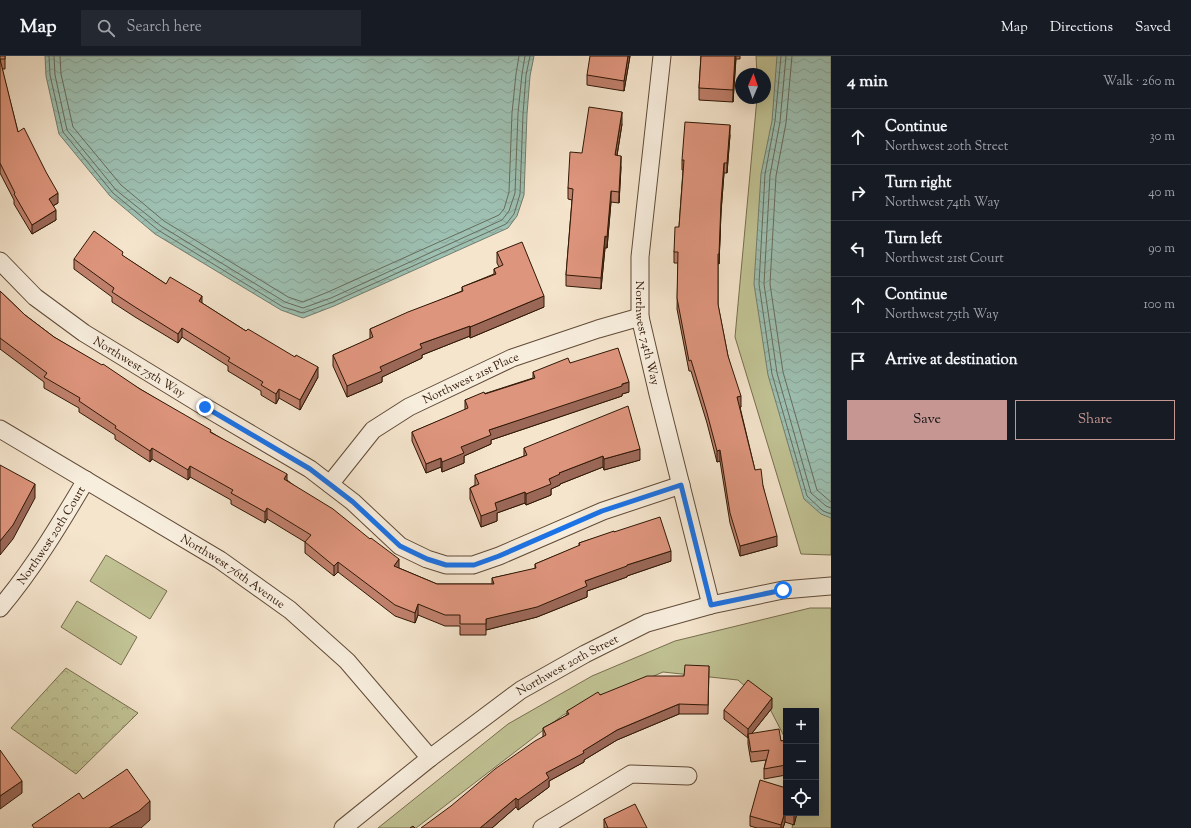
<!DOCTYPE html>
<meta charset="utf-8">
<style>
body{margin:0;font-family:"Sorts Mill Goudy",serif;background:#242831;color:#f1f3f6}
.controls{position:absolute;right:12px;bottom:12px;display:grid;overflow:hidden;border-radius:0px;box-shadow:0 4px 16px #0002}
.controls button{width:36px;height:36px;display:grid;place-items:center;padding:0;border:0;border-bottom:1px solid #363941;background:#171b24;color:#f1f3f6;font:20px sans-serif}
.compass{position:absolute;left:735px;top:12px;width:36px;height:36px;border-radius:50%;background:#171b24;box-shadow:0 4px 16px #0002;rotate:2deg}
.stop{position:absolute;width:12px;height:12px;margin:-9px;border:3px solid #1a73e8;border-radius:50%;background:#fff}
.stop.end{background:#1a73e8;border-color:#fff;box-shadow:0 1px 4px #0008}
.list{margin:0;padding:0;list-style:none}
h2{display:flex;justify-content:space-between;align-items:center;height:52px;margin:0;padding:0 16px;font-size:17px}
h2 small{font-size:13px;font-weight:400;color:#9ea1a6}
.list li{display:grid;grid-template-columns:26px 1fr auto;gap:12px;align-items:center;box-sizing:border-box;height:56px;padding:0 16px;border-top:1px solid #363941}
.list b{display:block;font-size:15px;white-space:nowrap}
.list p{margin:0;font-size:13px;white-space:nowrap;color:#9ea1a6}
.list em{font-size:13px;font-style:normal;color:#9ea1a6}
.actions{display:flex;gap:8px;padding:12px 16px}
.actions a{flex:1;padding:9px 0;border:1px solid #c59692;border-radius:0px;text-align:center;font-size:14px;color:#c59692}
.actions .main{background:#c59692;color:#111}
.icon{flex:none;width:22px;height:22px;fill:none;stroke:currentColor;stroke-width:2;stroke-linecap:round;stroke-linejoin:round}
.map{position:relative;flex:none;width:831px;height:772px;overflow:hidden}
header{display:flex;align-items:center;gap:24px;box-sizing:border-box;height:56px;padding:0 20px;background:#171b24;border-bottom:1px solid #363941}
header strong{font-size:19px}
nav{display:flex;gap:22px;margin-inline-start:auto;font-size:14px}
.search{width:280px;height:36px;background:#242831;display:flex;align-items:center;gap:10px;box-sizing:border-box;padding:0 14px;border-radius:0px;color:#9ea1a6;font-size:15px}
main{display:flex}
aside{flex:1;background:#171b24}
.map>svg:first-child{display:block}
.grass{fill:#c1c395;stroke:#786e4e}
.park{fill:url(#park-crowns);stroke:#786e4e}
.water{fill:url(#water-waves);stroke:#717d6d}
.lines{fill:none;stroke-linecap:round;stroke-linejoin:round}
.shore{stroke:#666c5c;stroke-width:1}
.minor-casing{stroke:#614b38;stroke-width:19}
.minor{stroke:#f8eede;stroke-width:17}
.wall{fill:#bf806c;stroke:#301806}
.shaded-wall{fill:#9b6858;stroke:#301806}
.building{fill:#de957d;stroke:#301806}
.route{stroke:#1a73e8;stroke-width:5}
.labels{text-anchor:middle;stroke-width:4;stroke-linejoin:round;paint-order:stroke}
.street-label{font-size:12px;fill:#301806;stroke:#f8eede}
</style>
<header>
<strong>Map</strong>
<div class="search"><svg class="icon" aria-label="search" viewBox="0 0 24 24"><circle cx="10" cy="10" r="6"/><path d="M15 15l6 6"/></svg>Search here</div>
<nav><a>Map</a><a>Directions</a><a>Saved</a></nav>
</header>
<main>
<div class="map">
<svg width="831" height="772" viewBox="0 0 831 772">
<defs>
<pattern id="park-crowns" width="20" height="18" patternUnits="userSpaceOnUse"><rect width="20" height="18" fill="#c1c395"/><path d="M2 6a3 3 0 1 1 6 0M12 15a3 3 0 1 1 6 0" fill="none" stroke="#a6a77f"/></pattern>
<pattern id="water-waves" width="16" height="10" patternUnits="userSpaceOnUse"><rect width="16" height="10" fill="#9dc0b2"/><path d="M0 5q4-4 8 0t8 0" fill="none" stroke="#88a498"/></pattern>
</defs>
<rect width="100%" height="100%" fill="#f5e5cd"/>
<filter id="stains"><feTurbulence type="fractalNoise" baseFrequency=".005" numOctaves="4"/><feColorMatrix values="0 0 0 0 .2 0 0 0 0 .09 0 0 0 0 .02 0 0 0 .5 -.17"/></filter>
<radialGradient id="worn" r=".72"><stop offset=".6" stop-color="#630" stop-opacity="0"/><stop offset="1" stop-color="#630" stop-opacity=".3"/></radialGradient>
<!-- grass -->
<path class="grass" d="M756,0H831V499L801,498L735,281L757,42H765V18H757Z
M106,499L167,535L150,563L90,525Z
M77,545L137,581L121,609L61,571Z
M810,552H831V772H792L795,757H816V655H786V684L770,653L738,624L663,616L563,659L416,772H378L508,668L592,620L675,585Z"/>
<!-- park -->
<path class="park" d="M66,612L138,657L76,718L11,672Z"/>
<!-- water -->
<path class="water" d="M45,0H534L530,20L527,58L524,139L517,160L508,172L334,250L303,262L281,254L155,178L110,140L59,78L46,20Z
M777,0H831V462L821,458L804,443L768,319L754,228L761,118L772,65Z"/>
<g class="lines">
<!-- shore -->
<path class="shore" d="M49,0L50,19L63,76L113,137L158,174L283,251L303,257L333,246L506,168L514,158L520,138L523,58L526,19L530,0
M54,0L55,19L67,74L116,134L161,170L285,246L303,252L331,242L502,164L509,155L515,137L518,57L522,18L525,0
M60,0L61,18L73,71L121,129L164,165L288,241L303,246L328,236L499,159L504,153L509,136L512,57L516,18L519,0
M781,0L775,65L765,118L759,228L772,318L807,440L823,455L831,458
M786,0L780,66L770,119L764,228L777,317L811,437L826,450L831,452
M792,0L786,67L776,120L770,228L783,316L817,434L831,446"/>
<defs>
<g id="minor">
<path id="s1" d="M662,0L640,201V261L658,338L711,549"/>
<path id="s2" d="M0,205L35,241L84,277L205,351L310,413L353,446L400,490L427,503L446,509H473L499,500L603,455L681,429"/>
<path id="s3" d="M0,373L220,504L290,554L347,605L430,702"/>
<path id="s4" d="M330,428L373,374L409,351L512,302L598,273L640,261"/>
<path id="s5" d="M0,552C33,513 60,468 86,424"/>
<path id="s6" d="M343,772L430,702L521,634L585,598L647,567L711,549L783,534L831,530"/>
<path d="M542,772L631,718L688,720"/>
</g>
</defs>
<!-- minor casing -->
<use href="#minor" class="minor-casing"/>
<!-- minor -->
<use href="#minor" class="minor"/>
</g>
<!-- wall -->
<path class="wall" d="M0,0H5V13H2L18,76L58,147L53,150L56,164L32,178L14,148V144L0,117Z
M630,0L624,35L587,29V19Z
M701,0H740V3H736L733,46L699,44V32Z
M622,68L617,100L621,111L619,147L611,146L607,192H605L601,233L566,230V219L572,144L568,143V132L582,97Z
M730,79L727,117H724L721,156L719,208H718V249L728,300L741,351H740L755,414L763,430L777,490L740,500L730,467L720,405L717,406L707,367L691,315H689L677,253L678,207H674V196L679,171L683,114H682V104Z
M497,196L544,251L470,282V280L422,299V302L382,321V326L347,341L333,310V299L370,283V273L462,235V231L494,218V213L499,211L497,207Z
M123,200L166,228L202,247L318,321L300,354L279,342L276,348L261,339V335L228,315V310L182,281L178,287L135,261L112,246V241L74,213V203Z
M0,235L25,259L54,281L140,333L211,376L287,424L399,512L437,528H492V522L535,513V508L579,490V487L614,476L671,505L627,520V521L587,535V541L537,561L486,574V579H460V570H445L418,559L415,567L395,560L338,516L334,520L305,497V486L267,463L265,467L231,448V444L190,421L188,424L152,403L150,406L115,383V379L79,356V352L44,332V326L0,293Z
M570,307L629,336L622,338V340L491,384V388L464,400V407L442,416L441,411L426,417L412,385V376L465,354V344L533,322V316Z
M524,392L640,404L604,414L603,411L560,428V429L551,433V439L526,449L525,447L497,457V465L481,471L470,443V432L475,429V419L524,400Z
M709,610L708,658H679L617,684L584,704V706L549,725V731L518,754L516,751L492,772L543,680V672L567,659V655L600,639L684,620Z
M772,652L752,677L781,685L786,684V719L764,723V713L766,704L751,706L748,688V682L724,663V654Z
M786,732V757H797L794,769L785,766L783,772H757L750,770V760Z
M604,763L647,772H604Z"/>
<!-- shaded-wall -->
<path class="shaded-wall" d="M628,0H630L624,35V25Z
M735,0H736L733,46V34Z
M622,56V68L615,111V99Z
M730,69V79L727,117V107Z
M621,100V111L619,147V136Z
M724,107V117L721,156L719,208L721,146Z
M611,135V146L607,192V181Z
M58,137V147L49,152V143Z
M56,154V164L32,178V169Z
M605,180V192L601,233V222Z
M202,240V250L199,245Z
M544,240V251L470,282V271Z
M470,270V280L422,299V302L382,321V326L347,341V330L380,311L420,288Z
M182,272V281L178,287V278Z
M318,311V321L300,354V344Z
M629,326V336L622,338V340L491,384V388L464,400V407L442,416V406L461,391L489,374Z
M279,333V342L276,348V338Z
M741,340V351L737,352V341Z
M152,392V403L150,406V395Z
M640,393V404L604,414V403Z
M720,394V405L717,406V395Z
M603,400V411L560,428V429L551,433V439L526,449V438L559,417Z
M441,402V411L426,417V408Z
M190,410V421L188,424V414Z
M287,418V429L284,423Z
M35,428V442L13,483L0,499V485Z
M525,436V447L497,457V465L481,471V460L495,447Z
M267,452V463L265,467V456Z
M777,480V490L740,500V490Z
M671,495V505L627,520V521L587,535V541L537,561L486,574V563L627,509Z
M399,503V514L394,510Z
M338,506V516L334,520V510Z
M418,548V559L415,567V557Z
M772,642V652L749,681L748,678V682V673Z
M679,648V658L617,684L584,704V706L549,725V731L518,754V744L546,717L617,674Z
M22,725V737L0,753V740Z
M516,742V751L492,772H480Z
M150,745V764L141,772H109Z
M785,756V766L783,772H781V769Z
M794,757H797L794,769Z"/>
<!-- building -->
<path class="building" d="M0,0H5V3H0Z
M590,0H628L624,25L587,19Z
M701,0H735L733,34L699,32Z
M0,3L18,76L24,72L46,116L58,137L49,143L56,154L32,169L14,138L15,137L0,107Z
M589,51L622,56L615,99L621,100L619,136L611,135L607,181L605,180L601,222L566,219L573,133L568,132L570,96L582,97Z
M685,66L730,69L727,107H724L721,146L719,198H718V248L728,300L741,340L737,341L755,414L761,413L763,430L777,480L740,490L730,457L720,394L717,395L707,357L691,304L689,305L677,242L678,196H674L675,171H679L684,104H682Z
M94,175L123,196L122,199L166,228L170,221L202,240L199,245L246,275L248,273L295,301L296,299L318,311L300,344L279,333L276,338L261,329L263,326L228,305L230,302L182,272L178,278L135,251L112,236L114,232L74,203Z
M522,186L544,240L470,271V270L420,288L422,292L380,311L382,315L347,330L333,299L373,281L370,273L408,256L463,235L462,231L496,218L494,213L503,209L497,196Z
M0,235L25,259L54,281L102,309L103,308L140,333L211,374L210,376L287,418L284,423L333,453L370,483L371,482L399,503L394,510L437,528H494L492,522L536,512L535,508L580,489L579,487L614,475V476L660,461L671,495L627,509V510L585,525L587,530L537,551L486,563V568H460V559H445L418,548L415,557L395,549L338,506L334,510L305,486L311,479L267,452L265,456L231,437L233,434L190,410L188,414L152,392L150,395L115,372L116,370L79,345L80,342L44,321L47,317L0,282Z
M618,292L629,326L622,328V330L489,374L491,379L461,391L464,397L442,406L441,402L426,408L412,376L468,352L465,344L484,336L485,338L535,322L533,316L568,302L570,307Z
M628,350L640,393L604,403L603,400L559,417L560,418L549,423L551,428L526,438L525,436L495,447L497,454L481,460L470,432L479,428L475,419L527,399L524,392Z
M0,409L35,428L13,469L0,485Z
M685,609L709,610L708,649L679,648L617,674L583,695L584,697L546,717L549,722L518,744L516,742L480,772H421L451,750L495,713L535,685L546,679L543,672L569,658L567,655L598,636L600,639L647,620H684Z
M748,624L772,642L748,673L724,654Z
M779,673L781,685L786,684V709L764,713L769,694L751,696L748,678Z
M0,694L22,725L0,740Z
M127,713L150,745L139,755L109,772H34L32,769L79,737L83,743Z
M760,724L786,732V757L785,756L781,769L750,760Z
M635,748L647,772H608L604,763Z
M787,757H794V759Z
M413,770L415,772H410Z"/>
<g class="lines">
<!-- route -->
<path class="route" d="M205,351L310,413L353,446L400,490L427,503L446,509H474L499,500L602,455L681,429L711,549L783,534"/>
</g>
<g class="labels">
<!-- street labels -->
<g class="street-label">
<text dy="4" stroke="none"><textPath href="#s1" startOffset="279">Northwest 74th Way</textPath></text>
<text dy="4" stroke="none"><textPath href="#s2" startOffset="176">Northwest 75th Way</textPath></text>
<text dy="4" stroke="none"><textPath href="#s4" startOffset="180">Northwest 21st Place</textPath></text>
<text dy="4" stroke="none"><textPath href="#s5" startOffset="89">Northwest 20th Court</textPath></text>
<text dy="4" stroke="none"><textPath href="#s3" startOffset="273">Northwest 76th Avenue</textPath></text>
<text dy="4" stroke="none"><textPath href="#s6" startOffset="278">Northwest 20th Street</textPath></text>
</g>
</g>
<rect width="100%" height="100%" filter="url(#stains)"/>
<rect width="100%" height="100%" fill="url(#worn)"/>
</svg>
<div class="controls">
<button>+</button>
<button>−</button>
<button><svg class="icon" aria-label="locate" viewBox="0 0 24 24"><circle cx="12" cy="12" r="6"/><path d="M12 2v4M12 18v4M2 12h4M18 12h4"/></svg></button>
</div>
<svg class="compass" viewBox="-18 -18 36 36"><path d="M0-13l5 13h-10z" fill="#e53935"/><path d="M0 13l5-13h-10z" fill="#9ea1a6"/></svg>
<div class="stop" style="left:783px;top:534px"></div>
<div class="stop end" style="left:205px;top:351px"></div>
</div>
<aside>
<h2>4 min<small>Walk · 260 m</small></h2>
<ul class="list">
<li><svg class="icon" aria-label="ahead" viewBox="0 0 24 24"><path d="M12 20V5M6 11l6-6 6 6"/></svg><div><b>Continue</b><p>Northwest 20th Street</p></div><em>30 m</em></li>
<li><svg class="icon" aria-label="right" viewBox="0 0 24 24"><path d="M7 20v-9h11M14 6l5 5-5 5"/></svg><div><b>Turn right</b><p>Northwest 74th Way</p></div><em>40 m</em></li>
<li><svg class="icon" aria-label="left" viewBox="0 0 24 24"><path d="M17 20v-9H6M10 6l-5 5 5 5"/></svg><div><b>Turn left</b><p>Northwest 21st Court</p></div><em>90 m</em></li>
<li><svg class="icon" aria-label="ahead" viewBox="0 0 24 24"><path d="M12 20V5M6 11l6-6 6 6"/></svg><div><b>Continue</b><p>Northwest 75th Way</p></div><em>100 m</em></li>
<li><svg class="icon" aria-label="arrive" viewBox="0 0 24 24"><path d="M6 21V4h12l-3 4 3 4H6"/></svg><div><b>Arrive at destination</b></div></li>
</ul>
<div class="actions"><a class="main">Save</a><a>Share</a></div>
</aside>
</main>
